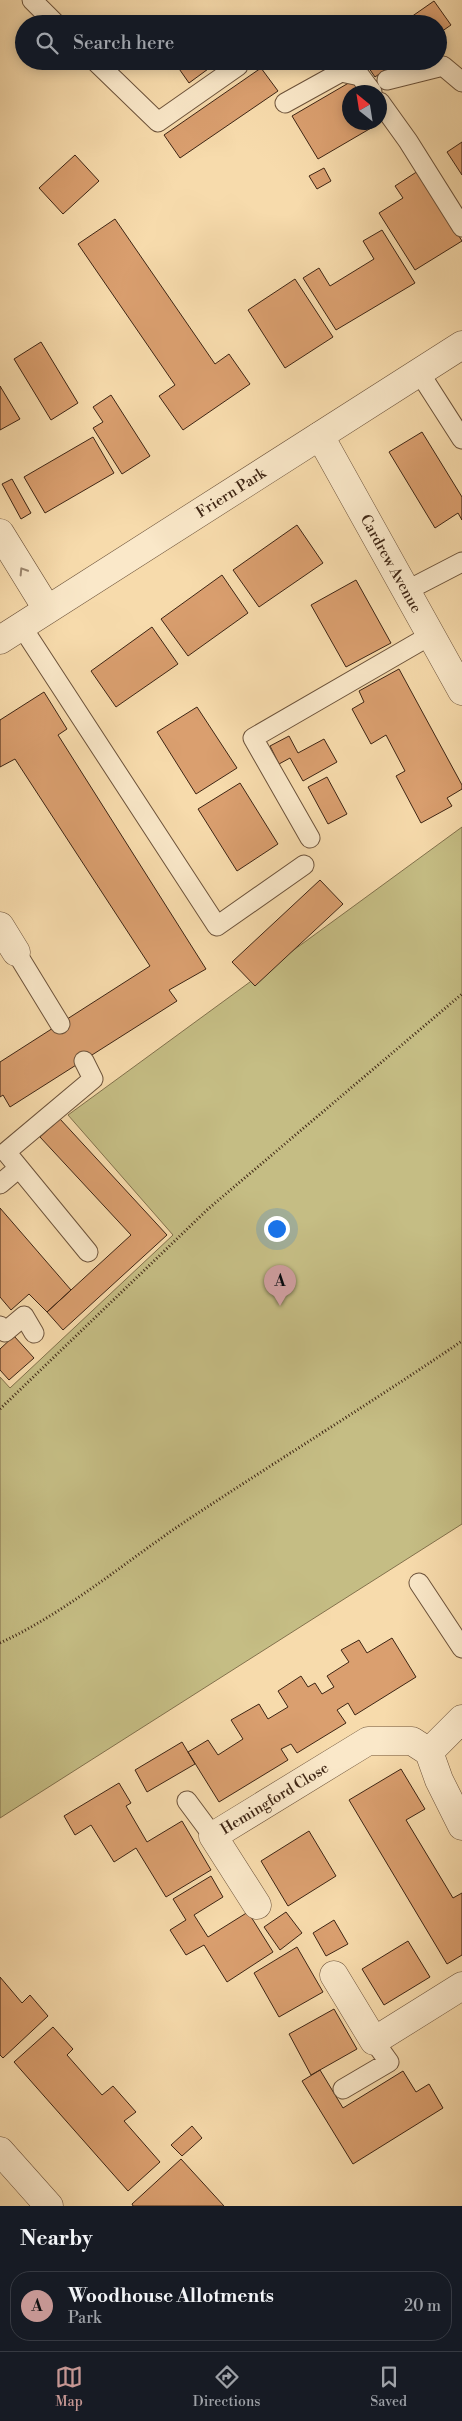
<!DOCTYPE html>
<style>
body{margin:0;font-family:"Libre Bodoni",serif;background:#20242c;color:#f1f3f6}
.compass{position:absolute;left:342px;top:85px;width:45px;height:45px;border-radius:50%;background:#171b24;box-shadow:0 2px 12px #0003;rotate:330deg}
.you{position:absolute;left:276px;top:1228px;width:18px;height:18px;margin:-12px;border:4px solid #fff;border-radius:50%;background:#1a73e8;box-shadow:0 0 0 8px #1a73e833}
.badge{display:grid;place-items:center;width:32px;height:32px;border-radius:50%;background:#c59692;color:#111;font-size:16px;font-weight:700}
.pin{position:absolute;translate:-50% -41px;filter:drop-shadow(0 1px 2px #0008)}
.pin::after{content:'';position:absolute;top:26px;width:18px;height:15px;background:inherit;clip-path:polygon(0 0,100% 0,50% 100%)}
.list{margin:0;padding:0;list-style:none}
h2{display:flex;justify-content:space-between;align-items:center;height:65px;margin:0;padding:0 20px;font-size:21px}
h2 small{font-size:16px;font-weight:400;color:#9ea1a6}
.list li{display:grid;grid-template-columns:32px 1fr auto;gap:15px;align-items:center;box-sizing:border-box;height:70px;margin:0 10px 10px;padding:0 10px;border:1px solid #363941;border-radius:20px}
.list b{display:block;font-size:19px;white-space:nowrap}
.list p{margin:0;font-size:16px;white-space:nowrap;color:#9ea1a6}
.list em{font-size:16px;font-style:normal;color:#9ea1a6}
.icon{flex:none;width:28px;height:28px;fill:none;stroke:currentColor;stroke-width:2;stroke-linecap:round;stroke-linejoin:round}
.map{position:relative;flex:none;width:462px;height:2206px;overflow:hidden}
.search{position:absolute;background:#171b24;box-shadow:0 2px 12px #0003;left:15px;right:15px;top:15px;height:55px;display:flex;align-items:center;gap:12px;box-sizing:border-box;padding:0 18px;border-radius:28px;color:#9ea1a6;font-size:19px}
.sheet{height:145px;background:#171b24}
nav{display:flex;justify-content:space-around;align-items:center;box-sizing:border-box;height:70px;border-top:1px solid #363941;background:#171b24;font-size:14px;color:#9ea1a6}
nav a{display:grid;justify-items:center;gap:2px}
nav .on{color:#c59692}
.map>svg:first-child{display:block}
.green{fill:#c5bd84;stroke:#82714c}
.building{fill:#da9f6f;stroke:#3e2514}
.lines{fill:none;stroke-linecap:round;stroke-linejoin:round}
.service-casing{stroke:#6c523a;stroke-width:21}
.minor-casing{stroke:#6c523a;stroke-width:29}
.path{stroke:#3e2514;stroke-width:3;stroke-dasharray:1 2.5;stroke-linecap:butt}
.service{stroke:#fae8c9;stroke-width:19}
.minor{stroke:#fae8c9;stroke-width:28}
.oneway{stroke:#9c866e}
.labels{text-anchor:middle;stroke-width:4.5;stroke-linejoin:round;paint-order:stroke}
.street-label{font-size:15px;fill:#3e2514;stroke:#fae8c9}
</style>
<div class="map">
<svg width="462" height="2206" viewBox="0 0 462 2206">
<rect width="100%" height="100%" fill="#f7dbac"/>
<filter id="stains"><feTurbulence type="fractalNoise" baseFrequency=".004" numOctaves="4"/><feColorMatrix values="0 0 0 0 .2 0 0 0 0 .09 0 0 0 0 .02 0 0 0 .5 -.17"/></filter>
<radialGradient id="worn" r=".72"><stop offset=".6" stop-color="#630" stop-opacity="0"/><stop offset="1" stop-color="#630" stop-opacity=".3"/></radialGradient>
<!-- green -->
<path class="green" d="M462,827V1524L0,1818V1377L10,1388L173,1235L68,1115Z"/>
<!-- building -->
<path class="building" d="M434,1L451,25L438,34V24H401Z
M177,61H219L189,83L175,63Z
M364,61H398L375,77Z
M261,68L278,91L180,158L164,135Z
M352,81L359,92H350V122L378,124L318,159L292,116Z
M462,142V175L447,152Z
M75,155L99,181L63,214L39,188Z
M324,168L331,181L317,189L309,176Z
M418,171L462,241L415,270L379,213L403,198L395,186Z
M115,219L215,364L229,354L250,384L183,430L159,396L175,385L78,244Z
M382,230L415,283L336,330L303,278L319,268L330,286L374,259L363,241Z
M295,279L333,337L285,368L248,310Z
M41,342L78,403L51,420L14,359Z
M0,386L20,419L0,430Z
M111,395L150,456L122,474L93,428L103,422L93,407Z
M422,432L462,497V520L458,513L435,528L389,452Z
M93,437L114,473L45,513L24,477Z
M12,479L31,513L21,519L2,484Z
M297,525L323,563L259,607L233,570Z
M222,575L248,613L188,656L161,619Z
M356,580L391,643L346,667L311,605Z
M152,627L178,664L116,707L91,671Z
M399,669L462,785V789L447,798L452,806L421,823L396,776L405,771L386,735L371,744L352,709L364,702L359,691Z
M44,692L67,729L58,735L206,969L169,990L177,1001L10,1107L3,1095L0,1097V1062L150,966L15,759L0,767V720Z
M197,707L237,768L196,794L157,732Z
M289,736L298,753L324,739L337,762L303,781L290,758L279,764L270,746Z
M327,777L347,814L328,824L308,787Z
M240,783L278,844L237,871L198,809Z
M320,880L343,904L255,986L232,962Z
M60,1119L167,1235L63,1330L47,1312L131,1235L40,1137Z
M0,1208L71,1290L47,1312L29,1294L11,1310L0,1297Z
M14,1336L34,1358L9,1380L0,1370V1349Z
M392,1638L416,1677L355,1715L348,1703L337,1710L346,1723L297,1753L291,1744L281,1749L288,1760L219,1802L188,1752L208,1740L218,1755L243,1739L231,1720L259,1704L268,1719L288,1707L278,1691L301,1676L308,1687L315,1683L322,1694L334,1687L327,1676L349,1662L341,1650L359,1640L367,1653Z
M182,1742L195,1764L147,1792L135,1770Z
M401,1769L425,1809L406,1820L453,1898L462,1893V1955L447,1964L349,1800Z
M119,1783L131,1803L126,1806L147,1842L182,1821L211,1870L166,1897L136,1848L114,1862L91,1825L75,1835L64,1816Z
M309,1831L336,1876L288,1906L261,1861Z
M211,1876L223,1897L194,1915L208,1937L248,1912L273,1952L227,1982L204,1945L186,1955L170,1930L186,1920L173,1899Z
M286,1912L302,1933L280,1950L264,1927Z
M334,1920L348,1944L326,1956L313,1933Z
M408,1941L430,1977L384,2005L362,1969Z
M297,1947L323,1992L279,2017L254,1973Z
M0,1977L22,2003L30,1995L48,2016L3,2058L0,2055Z
M334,2009L357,2049L311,2075L289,2034Z
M53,2027L73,2049L67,2055L102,2095L113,2086L136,2112L124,2121L160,2162L128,2191L14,2062Z
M320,2070L343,2108L403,2071L416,2092L429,2084L443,2108L353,2164L302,2081Z
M192,2126L202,2138L182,2156L171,2145Z
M181,2159L224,2206H133L132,2204Z"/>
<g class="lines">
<defs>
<path id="service" d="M32,0L56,24
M95,61L158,122L238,66
M387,80L443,66L462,82
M380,102L408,141L462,227
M285,103L341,72L360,76L372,92
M419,372L462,439
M406,591L462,562
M22,627L217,926L304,865
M310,838L253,738L431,635
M16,952L60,1024
M84,1061L93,1079L6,1152L88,1252
M0,1184L19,1168
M0,1326L5,1332L24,1316L34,1333
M419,1583L462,1648
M187,1801L213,1836
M343,2089L389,2062L374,2041"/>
<g id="minor">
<path id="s1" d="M320,436L462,691"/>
<path d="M0,533L47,609"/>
<path id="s2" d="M0,640L462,345"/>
<path d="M0,926L16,952"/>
<path d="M429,1752L462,1719"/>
<path id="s3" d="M257,1905L213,1836L368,1741H412L429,1752L439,1780L462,1826"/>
<path d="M334,1975L374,2041L462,1986"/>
<path d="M0,2151L49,2206"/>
</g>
</defs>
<!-- service casing -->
<use href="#service" class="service-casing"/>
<!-- minor casing -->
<use href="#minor" class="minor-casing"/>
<!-- path -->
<path class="path" d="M0,1409L208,1209L462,994
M0,1643C67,1612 125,1562 186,1521C278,1460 371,1403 462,1341"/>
<!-- service -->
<use href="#service" class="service"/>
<!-- minor -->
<use href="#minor" class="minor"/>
</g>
<!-- one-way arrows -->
<defs><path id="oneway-chevron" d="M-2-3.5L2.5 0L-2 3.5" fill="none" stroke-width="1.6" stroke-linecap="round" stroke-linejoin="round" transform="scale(1.25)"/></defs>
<use class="oneway" href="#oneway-chevron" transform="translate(23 571) rotate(-122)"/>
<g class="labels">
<!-- street labels -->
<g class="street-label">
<text dy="5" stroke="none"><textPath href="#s2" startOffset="274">Friern Park</textPath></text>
<text dy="5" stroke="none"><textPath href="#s1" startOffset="146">Cardrew Avenue</textPath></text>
<text dy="5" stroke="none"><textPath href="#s3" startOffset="154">Hemingford Close</textPath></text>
</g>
</g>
<rect width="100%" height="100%" filter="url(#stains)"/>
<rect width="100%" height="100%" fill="url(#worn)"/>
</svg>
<svg class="compass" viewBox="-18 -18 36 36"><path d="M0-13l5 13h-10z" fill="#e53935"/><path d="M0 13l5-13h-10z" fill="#9ea1a6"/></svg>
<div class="you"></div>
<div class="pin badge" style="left:280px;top:1306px">A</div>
<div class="search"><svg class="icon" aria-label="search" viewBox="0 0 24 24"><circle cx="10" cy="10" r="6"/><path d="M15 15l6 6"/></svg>Search here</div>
</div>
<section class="sheet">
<h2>Nearby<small></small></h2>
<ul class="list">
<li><span class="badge">A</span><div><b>Woodhouse Allotments</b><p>Park</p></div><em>20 m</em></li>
</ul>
</section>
<nav>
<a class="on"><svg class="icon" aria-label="map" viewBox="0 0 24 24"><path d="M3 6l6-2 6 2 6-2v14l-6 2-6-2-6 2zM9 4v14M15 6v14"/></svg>Map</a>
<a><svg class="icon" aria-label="directions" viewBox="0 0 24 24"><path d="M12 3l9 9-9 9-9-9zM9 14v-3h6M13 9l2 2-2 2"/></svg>Directions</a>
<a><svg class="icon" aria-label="saved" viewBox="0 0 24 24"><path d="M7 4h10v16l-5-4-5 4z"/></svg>Saved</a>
</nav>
